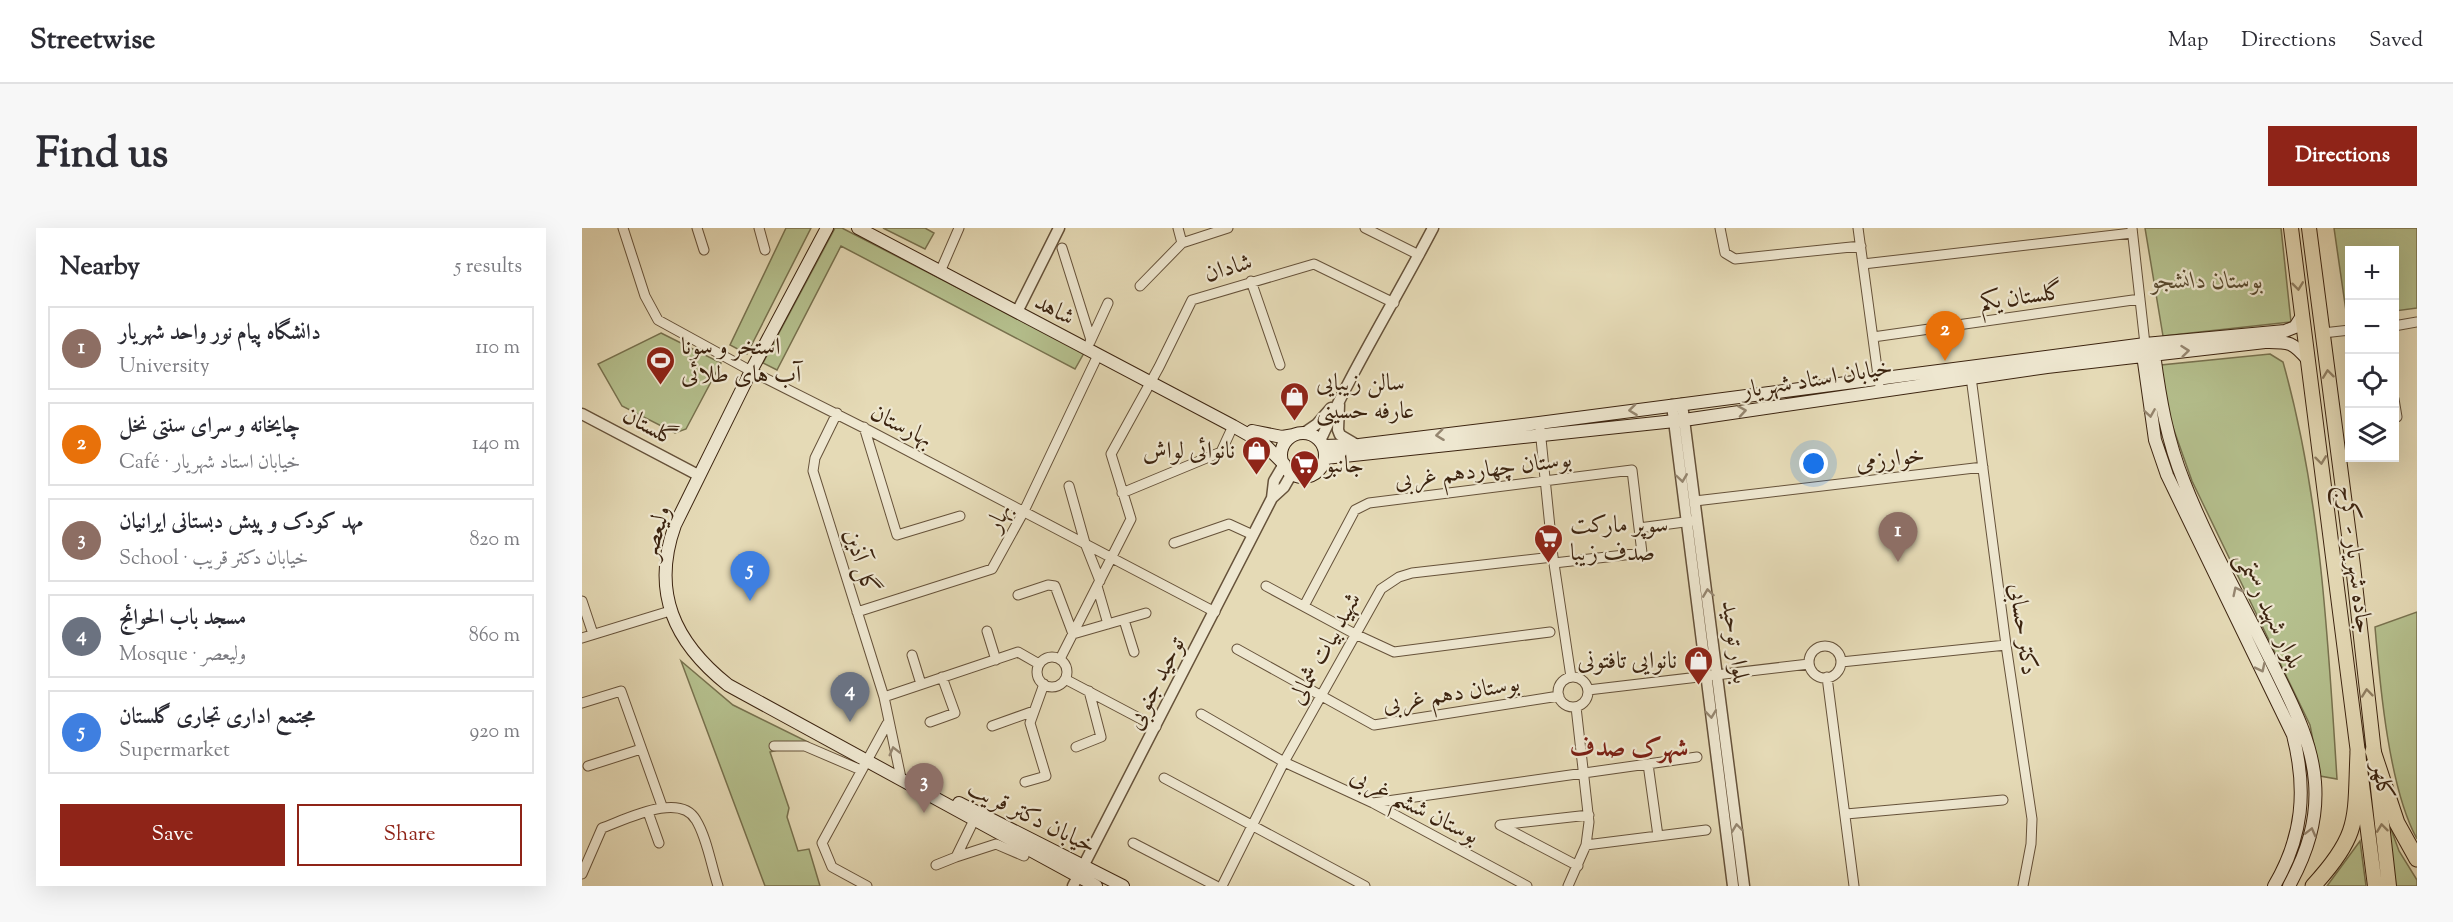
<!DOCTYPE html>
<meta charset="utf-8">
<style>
body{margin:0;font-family:"Sorts Mill Goudy",Amiri,serif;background:#f7f7f7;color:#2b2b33}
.controls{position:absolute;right:18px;top:18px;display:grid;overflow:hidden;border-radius:0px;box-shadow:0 6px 24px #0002}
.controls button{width:54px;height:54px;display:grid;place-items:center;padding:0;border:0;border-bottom:2px solid #e1e1e2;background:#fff;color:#2b2b33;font:30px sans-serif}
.you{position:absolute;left:1232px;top:236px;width:21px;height:21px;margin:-15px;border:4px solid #fff;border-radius:50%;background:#1a73e8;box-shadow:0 0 0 9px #1a73e833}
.badge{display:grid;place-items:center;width:39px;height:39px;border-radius:50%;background:#8f2418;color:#fff;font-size:20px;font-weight:700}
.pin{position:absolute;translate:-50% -50px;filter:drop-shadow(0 2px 3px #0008)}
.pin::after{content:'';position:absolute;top:32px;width:21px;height:18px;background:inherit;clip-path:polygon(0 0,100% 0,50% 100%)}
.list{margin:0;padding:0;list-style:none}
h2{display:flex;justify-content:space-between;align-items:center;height:78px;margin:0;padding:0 24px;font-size:26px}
h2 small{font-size:20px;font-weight:400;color:#7c7c81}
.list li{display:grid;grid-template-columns:39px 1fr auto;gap:18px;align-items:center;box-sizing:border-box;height:84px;margin:0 12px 12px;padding:0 12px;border:2px solid #e1e1e2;border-radius:0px}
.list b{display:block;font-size:22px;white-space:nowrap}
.list p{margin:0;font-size:20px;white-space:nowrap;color:#7c7c81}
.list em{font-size:20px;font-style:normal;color:#7c7c81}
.actions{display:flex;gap:12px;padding:18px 24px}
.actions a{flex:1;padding:14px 0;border:2px solid #8f2418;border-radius:0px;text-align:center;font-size:21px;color:#8f2418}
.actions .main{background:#8f2418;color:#fff}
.icon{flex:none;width:33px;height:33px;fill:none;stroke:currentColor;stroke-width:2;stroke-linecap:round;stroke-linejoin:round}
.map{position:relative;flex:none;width:1835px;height:658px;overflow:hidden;border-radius:0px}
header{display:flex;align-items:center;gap:36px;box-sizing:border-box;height:84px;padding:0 30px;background:#fff;border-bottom:2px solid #e1e1e2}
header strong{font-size:28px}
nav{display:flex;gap:33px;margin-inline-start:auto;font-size:21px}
.intro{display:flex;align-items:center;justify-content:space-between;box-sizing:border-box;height:144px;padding:0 36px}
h1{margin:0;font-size:42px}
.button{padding:15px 27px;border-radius:0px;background:#8f2418;color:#fff;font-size:21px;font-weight:700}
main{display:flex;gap:36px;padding:0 36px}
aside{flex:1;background:#fff;border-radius:0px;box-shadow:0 6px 24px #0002}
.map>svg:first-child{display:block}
.green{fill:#b5c08e;stroke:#78724f;stroke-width:1.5}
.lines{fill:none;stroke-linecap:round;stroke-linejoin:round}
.minor-casing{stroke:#66523a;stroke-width:11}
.tertiary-casing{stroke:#66523a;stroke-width:13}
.secondary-casing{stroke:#3c2410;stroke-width:14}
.primary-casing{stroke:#3c2410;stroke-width:16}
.trunk-casing{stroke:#3c2410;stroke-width:17}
.minor{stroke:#eee7d0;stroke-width:9}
.tertiary{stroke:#eee7d0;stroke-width:10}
.secondary{stroke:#eee7d0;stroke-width:12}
.primary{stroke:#e5dab6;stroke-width:14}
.trunk{stroke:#e5dab6;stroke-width:15}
.oneway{stroke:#907f63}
.oneway2{stroke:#958670}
.labels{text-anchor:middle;stroke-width:4.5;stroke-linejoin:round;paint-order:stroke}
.street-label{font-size:24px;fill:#3c2410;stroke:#eee7d0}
.park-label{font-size:24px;font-style:italic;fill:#5a4b30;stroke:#eee7d0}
.poi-label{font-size:24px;fill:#3c2410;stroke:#eee7d0;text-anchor:start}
.neighbourhood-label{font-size:26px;font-weight:bold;fill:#7a1f14;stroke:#eee7d0}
</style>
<header>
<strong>Streetwise</strong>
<nav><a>Map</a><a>Directions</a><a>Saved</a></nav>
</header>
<div class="intro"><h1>Find us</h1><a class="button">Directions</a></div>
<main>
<aside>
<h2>Nearby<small>5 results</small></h2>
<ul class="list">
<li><span class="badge" style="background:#8d6e63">1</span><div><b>دانشگاه پیام نور واحد شهریار</b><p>University</p></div><em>110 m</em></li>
<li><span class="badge" style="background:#e8710a">2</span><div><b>چایخانه و سرای سنتی نخل</b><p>Café · خیابان استاد شهریار</p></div><em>140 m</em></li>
<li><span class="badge" style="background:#8d6e63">3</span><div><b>مهد کودک و پیش دبستانی ایرانیان</b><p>School · خیابان دکتر قریب</p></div><em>820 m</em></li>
<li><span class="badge" style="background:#6b7280">4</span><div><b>مسجد باب الحوائج</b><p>Mosque · ولیعصر</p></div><em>860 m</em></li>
<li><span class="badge" style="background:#3f7fe0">5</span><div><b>مجتمع اداری تجاری گلستان</b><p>Supermarket</p></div><em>920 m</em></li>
</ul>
<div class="actions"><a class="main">Save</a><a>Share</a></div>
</aside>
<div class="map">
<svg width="1835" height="658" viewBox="0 0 1835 658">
<rect width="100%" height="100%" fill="#e5dab6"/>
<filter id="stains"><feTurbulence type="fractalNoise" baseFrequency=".00333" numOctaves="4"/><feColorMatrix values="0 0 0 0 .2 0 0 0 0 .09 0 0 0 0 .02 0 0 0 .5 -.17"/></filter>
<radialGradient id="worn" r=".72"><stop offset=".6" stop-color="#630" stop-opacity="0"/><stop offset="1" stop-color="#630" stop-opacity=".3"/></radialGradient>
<!-- green -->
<path class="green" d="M204,0H229L165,126L148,117Z
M253,0H260L502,125L493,141L259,18L195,142L181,135Z
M301,0H343L352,5L343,21Z
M1563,0H1699L1709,94L1581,108Z
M1752,0H1835V80L1813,83L1812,22H1768V90H1765Z
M79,105L139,135L104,201L93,205L40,178L16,136Z
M1688,126L1701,134C1739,269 1746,412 1755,551L1738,548L1728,497L1610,253L1587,188L1579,137Z
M1835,384V611C1807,560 1798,458 1793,399Z
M99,433L151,477L226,514L188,524L207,580L205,589L216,623L227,621L238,658H183Z
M1805,590L1817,623L1835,652V658H1813Z
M1778,613L1784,658H1745Z"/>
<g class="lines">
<defs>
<path id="minor" d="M41,0L63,68L76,92L169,143L288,203L633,384
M115,0L122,22
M177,0L183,22
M596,0L600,15
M783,0L837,27
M1138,0L1143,25L1153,31L1279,18
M1276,0L1297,155
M1550,0L1563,116
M480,20L509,112
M1281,36L1550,5
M358,44L377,0
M669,53L698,137
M558,58L600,15L646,0
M1812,98L1835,94
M1741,105L1768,102
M1291,109L1558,71
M508,114L526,75
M1389,149L1424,417L1450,591L1449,616L1441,658
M1812,171L1815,189
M255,185L233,230L231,243L302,469L319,550
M282,199L315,307L378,288
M958,201L971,329L989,449
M487,258L503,315L518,353
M540,265L639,224L651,198
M1113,273L1401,239
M592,315L647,296L671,307
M972,335L1060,325L1057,300
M515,358L526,396
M684,358L773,406L812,424L968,404
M436,367L466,357L473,358L491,406L564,385
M0,373L11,406
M722,378L773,282L787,275L1050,242L1057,300L1110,293
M275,384L410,341L442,283L516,127
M542,392L552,424
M405,403L414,432
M0,410L88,383
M1227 434a16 16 0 1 1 32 0a16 16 0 1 1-32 0Z
M655,421L792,497L977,468
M330,427L339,456
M455 444a15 15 0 1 1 30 0a15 15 0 1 1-30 0Z
M478,431L549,291L529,226L577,139L610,72L732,36L812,75
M1259,434L1424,417
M976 464a15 15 0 1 1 30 0a15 15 0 1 1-30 0Z
M1245,449L1272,658
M483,451L574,499
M1006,462L1227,436
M302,469L436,424L457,436
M0,475L39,463L80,578
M619,486L702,534L791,575L945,658
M348,494L373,485L360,449
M410,498L452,483
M192,518H223L279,542
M494,519L519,509L507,463
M1066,536L1076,608
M6,538L59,521
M582,550L783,658
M443,554L464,548L448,495L462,456
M791,575L1115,529
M66,584L77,615
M1264,586L1421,572
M551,615L634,658
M1004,617L1124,602
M374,629L414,616L442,628
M354,637L374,629L392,592
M996,638L918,597L1007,587
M0,646L20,600C43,592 98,563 114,592C125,610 129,637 136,658
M285,658L250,639L240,615L305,496
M640,658L702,534L799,361L817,349L830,345L971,329
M986,658L1004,617L1007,594L994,479"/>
<path id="tertiary" d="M435,84L477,0
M1100,176L1162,658
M757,177L756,202L758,207L775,217
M1090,177L1151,658
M0,186L116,247
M722,205L735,196L749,180
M738,213C771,140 814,71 851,0
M690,270L702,259L710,245
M491,658L690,270L692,253L702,236"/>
<path id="secondary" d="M245,0L169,143L93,297C69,364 92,414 146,457L514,658
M276,0L651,198L681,215L702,236
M1562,120L1561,127L1573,212L1585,247L1711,507C1725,562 1721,609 1692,658
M1568,121L1572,126C1578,171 1585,212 1602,254C1627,318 1664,381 1694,443C1711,478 1730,514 1733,554C1736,592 1725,625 1707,658
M670,203L700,209L712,207
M699 227a22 22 0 1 1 44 0a22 22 0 1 1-44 0Z
M741,218L777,217L957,195L1563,116L1703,103L1713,99L1720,88
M743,230L1102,192L1465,139L1683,114C1707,114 1710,113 1726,132
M377,575L541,658"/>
<path id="primary" d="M1709,0L1793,658
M1727,0L1771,338L1807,658"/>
<path id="trunk" d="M1791,523L1815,595L1835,631
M1731,658C1779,606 1773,591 1776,524"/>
</defs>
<!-- minor casing -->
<use href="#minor" class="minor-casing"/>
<!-- tertiary casing -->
<use href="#tertiary" class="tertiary-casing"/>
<!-- secondary casing -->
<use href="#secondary" class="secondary-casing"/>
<!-- primary casing -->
<use href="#primary" class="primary-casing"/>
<!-- trunk casing -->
<use href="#trunk" class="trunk-casing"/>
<!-- minor -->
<use href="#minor" class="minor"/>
<!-- tertiary -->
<use href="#tertiary" class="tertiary"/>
<!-- secondary -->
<use href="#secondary" class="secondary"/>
<!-- primary -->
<use href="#primary" class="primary"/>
<!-- trunk -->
<use href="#trunk" class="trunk"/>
</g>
<!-- one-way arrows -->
<defs><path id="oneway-chevron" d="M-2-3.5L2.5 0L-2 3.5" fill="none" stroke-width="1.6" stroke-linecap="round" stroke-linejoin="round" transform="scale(1.5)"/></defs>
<g class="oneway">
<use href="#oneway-chevron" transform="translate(1716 58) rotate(83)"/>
<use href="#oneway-chevron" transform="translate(1746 146) rotate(-97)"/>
<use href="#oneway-chevron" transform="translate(1739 232) rotate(83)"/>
<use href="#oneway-chevron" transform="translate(1785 465) rotate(-96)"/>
<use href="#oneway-chevron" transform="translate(1800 600) rotate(-97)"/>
</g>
<g class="oneway2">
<use href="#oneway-chevron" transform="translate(1603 123) rotate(-6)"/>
<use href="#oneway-chevron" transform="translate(1051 182) rotate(173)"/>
<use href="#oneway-chevron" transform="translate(1160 183) rotate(-9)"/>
<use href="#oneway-chevron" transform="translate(1568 185) rotate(81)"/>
<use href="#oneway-chevron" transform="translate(858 207) rotate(173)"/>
<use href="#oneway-chevron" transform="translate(1100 250) rotate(82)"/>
<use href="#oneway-chevron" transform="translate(1655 363) rotate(-116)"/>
<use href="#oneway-chevron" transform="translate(1126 365) rotate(-98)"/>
<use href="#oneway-chevron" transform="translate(1679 440) rotate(64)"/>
<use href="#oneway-chevron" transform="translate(1129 486) rotate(83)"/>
<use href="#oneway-chevron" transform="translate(312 523) rotate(-104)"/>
<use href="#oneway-chevron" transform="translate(1155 600) rotate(-97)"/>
<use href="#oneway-chevron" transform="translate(1729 604) rotate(-76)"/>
</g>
<!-- icons -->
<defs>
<symbol id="stadium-pin" viewBox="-11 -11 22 30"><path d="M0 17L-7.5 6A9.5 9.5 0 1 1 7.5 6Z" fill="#8f2418" stroke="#eee7d0"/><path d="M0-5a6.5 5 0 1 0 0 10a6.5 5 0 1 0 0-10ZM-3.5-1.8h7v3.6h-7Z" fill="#fff"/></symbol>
<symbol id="shop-pin" viewBox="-11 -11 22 30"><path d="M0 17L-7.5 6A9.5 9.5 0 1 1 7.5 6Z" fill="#8f2418" stroke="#eee7d0"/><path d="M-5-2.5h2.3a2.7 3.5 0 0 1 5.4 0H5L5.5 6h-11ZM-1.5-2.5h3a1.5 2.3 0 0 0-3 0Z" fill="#fff"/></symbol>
<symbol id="supermarket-pin" viewBox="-11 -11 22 30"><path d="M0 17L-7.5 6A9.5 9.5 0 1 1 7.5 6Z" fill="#8f2418" stroke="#eee7d0"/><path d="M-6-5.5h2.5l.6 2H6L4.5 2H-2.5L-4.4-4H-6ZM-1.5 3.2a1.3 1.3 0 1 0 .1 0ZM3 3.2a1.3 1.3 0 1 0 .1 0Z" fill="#fff"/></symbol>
</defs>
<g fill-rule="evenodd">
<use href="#stadium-pin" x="62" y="116" width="33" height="45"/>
<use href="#shop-pin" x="696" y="152" width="33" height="45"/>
<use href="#shop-pin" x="658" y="206" width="33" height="45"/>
<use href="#supermarket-pin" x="706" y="220" width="33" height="45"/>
<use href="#supermarket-pin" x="950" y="294" width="33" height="45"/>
<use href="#shop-pin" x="1100" y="416" width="33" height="45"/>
</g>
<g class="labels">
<!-- street labels -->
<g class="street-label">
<text transform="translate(646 39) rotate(-16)" y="8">شادان</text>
<text transform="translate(1439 68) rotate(-8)" y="8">گلستان یکم</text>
<text transform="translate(473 81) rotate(28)" y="8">شاهد</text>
<text transform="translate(1235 150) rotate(-9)" y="8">خیابان استاد شهریار</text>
<text transform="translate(320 197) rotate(27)" y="8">بهارستان</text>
<text transform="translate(68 198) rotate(28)" y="8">گلستان</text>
<text transform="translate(1308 230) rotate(-7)" y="8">خوارزمی</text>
<text transform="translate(901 241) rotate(-7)" y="8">بوستان چهاردهم غربی</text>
<text transform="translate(416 289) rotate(-62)" y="8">بهار</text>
<text transform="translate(73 304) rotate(-74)" y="8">ولیعصر</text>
<text transform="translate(1774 331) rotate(83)" y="8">جاده شهریار - کرج</text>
<text transform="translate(280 333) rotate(73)" y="8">گل آذین</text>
<text transform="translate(1688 382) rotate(64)" y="8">بلوار شهید رستمی</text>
<text transform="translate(1442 401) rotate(82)" y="8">دکتر حسابی</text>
<text transform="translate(1154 414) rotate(82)" y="8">بلوار توحید</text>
<text transform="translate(742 420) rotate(-61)" y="8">شهید بیات شمالی</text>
<text transform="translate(573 455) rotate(-63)" y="8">توحید جنوبی</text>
<text transform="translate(869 465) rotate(-9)" y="8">بوستان دهم غربی</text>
<text transform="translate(1802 553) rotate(83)" y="8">کلهر</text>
<text transform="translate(833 577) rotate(27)" y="8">بوستان ششم غربی</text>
<text transform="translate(450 588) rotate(26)" y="8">خیابان دکتر قریب</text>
</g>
<!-- park labels -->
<g class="park-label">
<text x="1625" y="60">بوستان دانشجو</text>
</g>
<!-- poi labels -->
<g class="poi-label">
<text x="99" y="126">استخر و سونا<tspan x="99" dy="28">آب های طلائی</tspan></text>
<text x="734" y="162">سالن زیبایی<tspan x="734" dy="28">عارفه حسینی</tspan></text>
<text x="653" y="230" text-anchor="end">نانوائی لواش</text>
<text x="743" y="244">جانبو</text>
<text x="988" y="304">سوپر مارکت<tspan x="988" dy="28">صدف زیبا</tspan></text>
<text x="1095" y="440" text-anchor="end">نانوایی تافتونی</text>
</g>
<!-- neighbourhood labels -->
<g class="neighbourhood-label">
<text x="1047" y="528">شهرک صدف</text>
</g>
</g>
<rect width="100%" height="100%" filter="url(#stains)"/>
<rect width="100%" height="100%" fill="url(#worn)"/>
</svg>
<div class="controls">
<button>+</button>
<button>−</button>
<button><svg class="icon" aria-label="locate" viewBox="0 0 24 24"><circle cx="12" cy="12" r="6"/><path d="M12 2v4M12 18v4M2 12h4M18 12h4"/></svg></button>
<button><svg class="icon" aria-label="layers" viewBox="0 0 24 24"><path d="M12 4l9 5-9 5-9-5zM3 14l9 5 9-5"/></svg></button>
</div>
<div class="you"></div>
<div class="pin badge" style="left:1316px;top:334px;background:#8d6e63">1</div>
<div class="pin badge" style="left:1363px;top:133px;background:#e8710a">2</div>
<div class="pin badge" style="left:342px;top:585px;background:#8d6e63">3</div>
<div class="pin badge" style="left:268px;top:494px;background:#6b7280">4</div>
<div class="pin badge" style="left:168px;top:373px;background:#3f7fe0">5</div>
</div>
</main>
